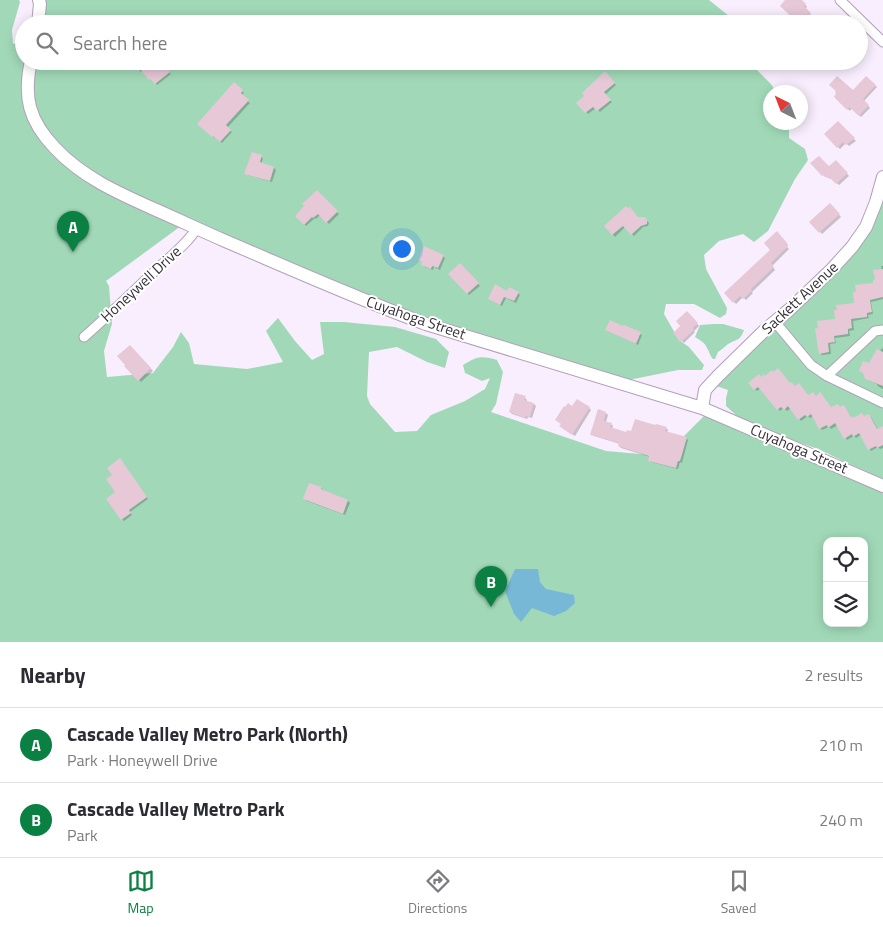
<!DOCTYPE html>
<meta charset="utf-8">
<style>
body{margin:0;font-family:"Titillium Web",sans-serif;background:#f2f2f3;color:#2b2b33}
.controls{position:absolute;right:15px;bottom:15px;display:grid;overflow:hidden;border-radius:10px;box-shadow:0 2px 12px #0003}
.controls button{width:45px;height:45px;display:grid;place-items:center;padding:0;border:0;border-bottom:1px solid #e1e1e2;background:#fff;color:#2b2b33;font:25px sans-serif}
.compass{position:absolute;left:763px;top:85px;width:45px;height:45px;border-radius:50%;background:#fff;box-shadow:0 2px 12px #0003;rotate:318deg}
.you{position:absolute;left:401px;top:248px;width:18px;height:18px;margin:-12px;border:4px solid #fff;border-radius:50%;background:#1a73e8;box-shadow:0 0 0 8px #1a73e833}
.badge{display:grid;place-items:center;width:32px;height:32px;border-radius:50%;background:#0b8043;color:#fff;font-size:16px;font-weight:700}
.pin{position:absolute;translate:-50% -41px;filter:drop-shadow(0 1px 2px #0008)}
.pin::after{content:'';position:absolute;top:26px;width:18px;height:15px;background:inherit;clip-path:polygon(0 0,100% 0,50% 100%)}
.list{margin:0;padding:0;list-style:none}
h2{display:flex;justify-content:space-between;align-items:center;height:65px;margin:0;padding:0 20px;font-size:21px}
h2 small{font-size:16px;font-weight:400;color:#7c7c81}
.list li{display:grid;grid-template-columns:32px 1fr auto;gap:15px;align-items:center;box-sizing:border-box;height:75px;padding:0 20px;border-top:1px solid #e1e1e2}
.list b{display:block;font-size:19px;white-space:nowrap}
.list p{margin:0;font-size:16px;white-space:nowrap;color:#7c7c81}
.list em{font-size:16px;font-style:normal;color:#7c7c81}
.icon{flex:none;width:28px;height:28px;fill:none;stroke:currentColor;stroke-width:2;stroke-linecap:round;stroke-linejoin:round}
.map{position:relative;flex:none;width:883px;height:642px;overflow:hidden}
.search{position:absolute;background:#fff;box-shadow:0 2px 12px #0003;left:15px;right:15px;top:15px;height:55px;display:flex;align-items:center;gap:12px;box-sizing:border-box;padding:0 18px;border-radius:28px;color:#7c7c81;font-size:19px}
.sheet{height:215px;background:#fff}
nav{display:flex;justify-content:space-around;align-items:center;box-sizing:border-box;height:70px;border-top:1px solid #e1e1e2;background:#fff;font-size:14px;color:#7c7c81}
nav a{display:grid;justify-items:center;gap:2px}
nav .on{color:#0b8043}
.map>svg:first-child{display:block}
.green{fill:#a1d9b8;fill-rule:evenodd}
.water{fill:#77b8d6}
.shadow{fill:#0003}
.building{fill:#e6c8d7}
.lines{fill:none;stroke-linecap:round;stroke-linejoin:round}
.street-casing{stroke:#b1a0b8;stroke-width:11}
.secondary-casing{stroke:#b1a0b8;stroke-width:14}
.street{stroke:#fff;stroke-width:9}
.secondary{stroke:#fff;stroke-width:12}
.labels{text-anchor:middle;stroke-width:4;stroke-linejoin:round;paint-order:stroke}
.street-label{font-size:15px;fill:#352e38;stroke:#fff}
</style>
<div class="map">
<svg width="883" height="642" viewBox="0 0 883 642">
<rect width="100%" height="100%" fill="#f9eefd"/>
<!-- green -->
<path class="green" d="M0,0H19L20,2L12,30L13,44L24,40V61H750V63L771,84L776,92H770V122L789,123V138L805,149L808,160L795,179L768,231L754,242L743,234L719,241L704,255L706,269L727,308L726,314L720,318L694,304H666L664,314L679,340L689,347L704,365L702,370H678L619,382L423,323L185,223L106,281L109,286L112,324L104,351L107,377L153,373L173,347L181,332L189,343L194,364L247,369L283,362L266,331L278,318L295,341L312,360L324,354L320,322H344L395,327L436,339L449,352L445,368L427,362L397,347L369,352L367,396L370,404L395,432L417,431L431,415L465,401L485,389L490,378L482,381L465,373L463,365C476,357 481,355 497,360L503,372L496,404L491,412L606,451L652,455L683,437L709,411L883,486V642H0ZM827,541H864V623H827Z
M39,0H709L739,24H38Z
M883,177V480L818,449L789,439L743,419L736,415L726,406V398L728,390L710,384L852,247Z
M714,324H723L744,330C740,341 737,339 728,344C725,347 722,349 718,352L715,359H713C710,356 710,353 707,348C705,343 700,340 695,337L700,325Z"/>
<!-- water -->
<path class="water" d="M515,569H538L540,582L546,589L574,595L575,603L566,611L554,616L532,608L521,622L514,614L505,591Z"/>
<!-- shadow -->
<path class="shadow" d="M787,0H801L807,7L805,9L812,16L804,24H800Z
M459,20L463,24H455Z
M131,61H159L171,74L157,85L153,80L152,81L143,70L141,72Z
M452,61H462L463,62L457,68Z
M842,61H850L846,65Z
M605,73L616,85L605,95L612,102L600,112L596,108L588,114L578,103Z
M866,78L877,87L864,101L870,108L861,117L852,108L850,111L836,97L853,92Z
M234,84L244,93L242,96L250,103L227,128L232,132L222,143L215,137V138L199,124Z
M838,123L856,141L849,146L846,143L840,149L826,135Z
M261,156L263,159L261,164L274,168L276,170L272,182L248,175L246,173Z
M836,162L849,176L839,185L831,178L830,179L827,176L825,177L812,163L829,168Z
M317,192L339,214L329,224L320,215L316,219L315,218L306,226L296,216Z
M830,205L841,217L822,234L811,222Z
M644,218L649,223L648,226L643,227L634,236L625,227L615,237L606,226Z
M777,233L788,245L787,247L789,249L772,266L775,270L752,292L753,293L746,300L743,297L736,304L726,293L772,250Z
M443,256L445,258L440,270L434,267L433,270L425,267L423,265V263L419,260Z
M460,265L480,286L469,295L450,274Z
M881,266H883V299L871,302L873,314L868,315L869,318L853,321L854,330L849,331L850,336L835,338L836,343L830,344L831,354L822,355L820,353L837,320L855,304L874,284L882,271Z
M507,292L518,293L520,295L516,303L506,298L502,306L489,299Z
M687,313L699,326L694,331L695,332L684,343L674,333L682,326Z
M624,326L642,335L638,345L608,331Z
M130,346L153,371L141,382L126,366Z
M882,348L883,349V389L879,387L877,385V384L868,380L865,374L860,371L870,365Z
M761,378L790,385L809,397L831,409H840L844,406L852,418L854,419L864,416L871,417L878,430L883,427V448L880,449L878,447L871,451L861,435L856,438L854,436L847,440L838,425L831,429L829,427L822,430L813,416L810,418L808,416L801,421L791,408L787,411L784,408L780,411L760,389L757,391L749,383Z
M525,398L527,400L526,402L534,404L536,406L532,418L528,417L527,419L512,414L510,412Z
M573,408H589L591,410L575,436L563,428Z
M606,413L608,415L606,422L611,424L613,426L612,429L627,434L666,428L668,430L667,433L686,438L688,440L682,463L680,462L678,469L651,462L649,460L650,457L621,448L619,446L620,444L594,436L592,434Z
M122,462L148,499L130,512L132,515L124,521L122,519L114,475Z
M321,488L323,490L348,501L350,503L345,515L307,501L305,499Z"/>
<!-- building -->
<path class="building" d="M785,0H802L806,4L804,6L811,13L801,24H799L780,6Z
M129,61H161L170,72L155,84L150,79L149,80L140,69L138,71Z
M605,71L615,83L604,92L611,100L597,111L593,107L585,113L576,103L584,96L582,93Z
M837,76L853,90L866,76L876,85L863,99L869,105L859,116L849,107L847,110L835,98L834,96L836,94L835,92L836,91L829,85Z
M234,82L243,90L241,93L249,100L226,125L231,130L220,142L213,136L212,137L197,124Z
M838,121L855,138L846,145L843,142L837,148L824,134Z
M252,152L262,155L260,162L274,167L270,181L244,174Z
M819,156L829,166L836,160L848,173L836,184L829,177L827,178L824,175L822,176L810,163Z
M317,190L338,211L326,223L318,214L313,218L312,217L304,225L295,216L304,206L302,204Z
M830,203L840,214L819,233L809,222Z
M626,206L628,208L630,207L638,217H645L647,220V224L641,226L631,235L623,226L612,235L604,226Z
M777,231L787,243L786,244L788,246L771,263L774,267L751,289L752,291L743,299L740,296L733,303L724,293L770,250L764,243Z
M424,246L444,255L438,268L432,266L431,269L421,265L422,262L418,260Z
M460,263L479,283L467,294L448,274Z
M883,269V297L870,300L872,312L867,313V317L851,319L852,328L848,329V334L834,336L835,342L828,343L829,352L819,354L815,329L818,328L817,321L835,319L834,310H837L836,305L854,303L853,292H856L855,285L873,283V280L875,279L873,270Z
M495,284L507,291L509,287L519,292L514,301L504,297L500,305L488,299Z
M687,311L698,323L693,328L694,330L681,342L673,333L680,326L676,321Z
M610,320L623,326L624,325L641,332L636,344L605,330Z
M130,345L151,368L138,381L124,366L125,365L117,356Z
M877,349L883,352V386L865,379L863,373L859,371L863,361L869,363Z
M778,368L790,383L791,382L795,386L799,383L808,395L813,392L816,396L820,392L831,407L838,404L840,407L844,405L851,417L852,416L853,418L862,413L864,416L869,414L877,429L883,426V445L877,448L876,446L868,450L859,433L853,437L852,434L844,439L835,423L828,428L827,425L819,429L811,414L807,417L805,415L798,420L788,406L784,410L781,407L777,410L758,387L754,390L748,383L759,374L761,377L764,374L765,376L772,370L773,372Z
M515,393L526,396L524,400L534,403L530,417L526,416L525,418L509,412Z
M577,399L590,407L572,435L559,426L561,424L555,420L564,406L565,407L568,403L572,406Z
M598,409L606,412L604,421L612,423L610,427L626,432L627,430L631,431L635,419L655,425L656,424L667,427L665,431L687,437L680,461H678L676,468L648,461L649,456L618,446L619,443L590,435Z
M120,458L147,497L129,510L131,513L121,520L106,499L115,492L106,479L112,475L107,468Z
M309,483L321,487V489L348,500L343,514L303,499Z"/>
<g class="lines">
<defs>
<path id="street" d="M840,0L883,42
M775,322L811,365L827,376L883,403
M84,337C109,315 133,292 157,269C171,256 187,244 197,228
M827,376L875,331L883,330"/>
<path id="secondary" d="M38,24L40,4L39,0
M31,61C23,97 29,121 55,148C82,177 118,193 154,209C177,219 200,230 223,240C291,269 358,299 426,324L702,408L883,486
M702,408L705,390L718,376L766,329L789,310L832,269L852,247L866,227L876,202L883,177"/>
</defs>
<!-- street casing -->
<use href="#street" class="street-casing"/>
<!-- secondary casing -->
<use href="#secondary" class="secondary-casing"/>
<!-- street -->
<use href="#street" class="street"/>
<!-- secondary -->
<use href="#secondary" class="secondary"/>
</g>
<g class="labels">
<!-- street labels -->
<g class="street-label">
<text transform="translate(141 284) rotate(-43)" y="5">Honeywell Drive</text>
<text transform="translate(800 298) rotate(-43)" y="5">Sackett Avenue</text>
<text transform="translate(416 318) rotate(19)" y="5">Cuyahoga Street</text>
<text transform="translate(799 449) rotate(23)" y="5">Cuyahoga Street</text>
</g>
</g>
</svg>
<div class="controls">
<button><svg class="icon" aria-label="locate" viewBox="0 0 24 24"><circle cx="12" cy="12" r="6"/><path d="M12 2v4M12 18v4M2 12h4M18 12h4"/></svg></button>
<button><svg class="icon" aria-label="layers" viewBox="0 0 24 24"><path d="M12 4l9 5-9 5-9-5zM3 14l9 5 9-5"/></svg></button>
</div>
<svg class="compass" viewBox="-18 -18 36 36"><path d="M0-13l5 13h-10z" fill="#e53935"/><path d="M0 13l5-13h-10z" fill="#7c7c81"/></svg>
<div class="you"></div>
<div class="pin badge" style="left:73px;top:252px">A</div>
<div class="pin badge" style="left:491px;top:607px">B</div>
<div class="search"><svg class="icon" aria-label="search" viewBox="0 0 24 24"><circle cx="10" cy="10" r="6"/><path d="M15 15l6 6"/></svg>Search here</div>
</div>
<section class="sheet">
<h2>Nearby<small>2 results</small></h2>
<ul class="list">
<li><span class="badge">A</span><div><b>Cascade Valley Metro Park (North)</b><p>Park · Honeywell Drive</p></div><em>210 m</em></li>
<li><span class="badge">B</span><div><b>Cascade Valley Metro Park</b><p>Park</p></div><em>240 m</em></li>
</ul>
</section>
<nav>
<a class="on"><svg class="icon" aria-label="map" viewBox="0 0 24 24"><path d="M3 6l6-2 6 2 6-2v14l-6 2-6-2-6 2zM9 4v14M15 6v14"/></svg>Map</a>
<a><svg class="icon" aria-label="directions" viewBox="0 0 24 24"><path d="M12 3l9 9-9 9-9-9zM9 14v-3h6M13 9l2 2-2 2"/></svg>Directions</a>
<a><svg class="icon" aria-label="saved" viewBox="0 0 24 24"><path d="M7 4h10v16l-5-4-5 4z"/></svg>Saved</a>
</nav>
